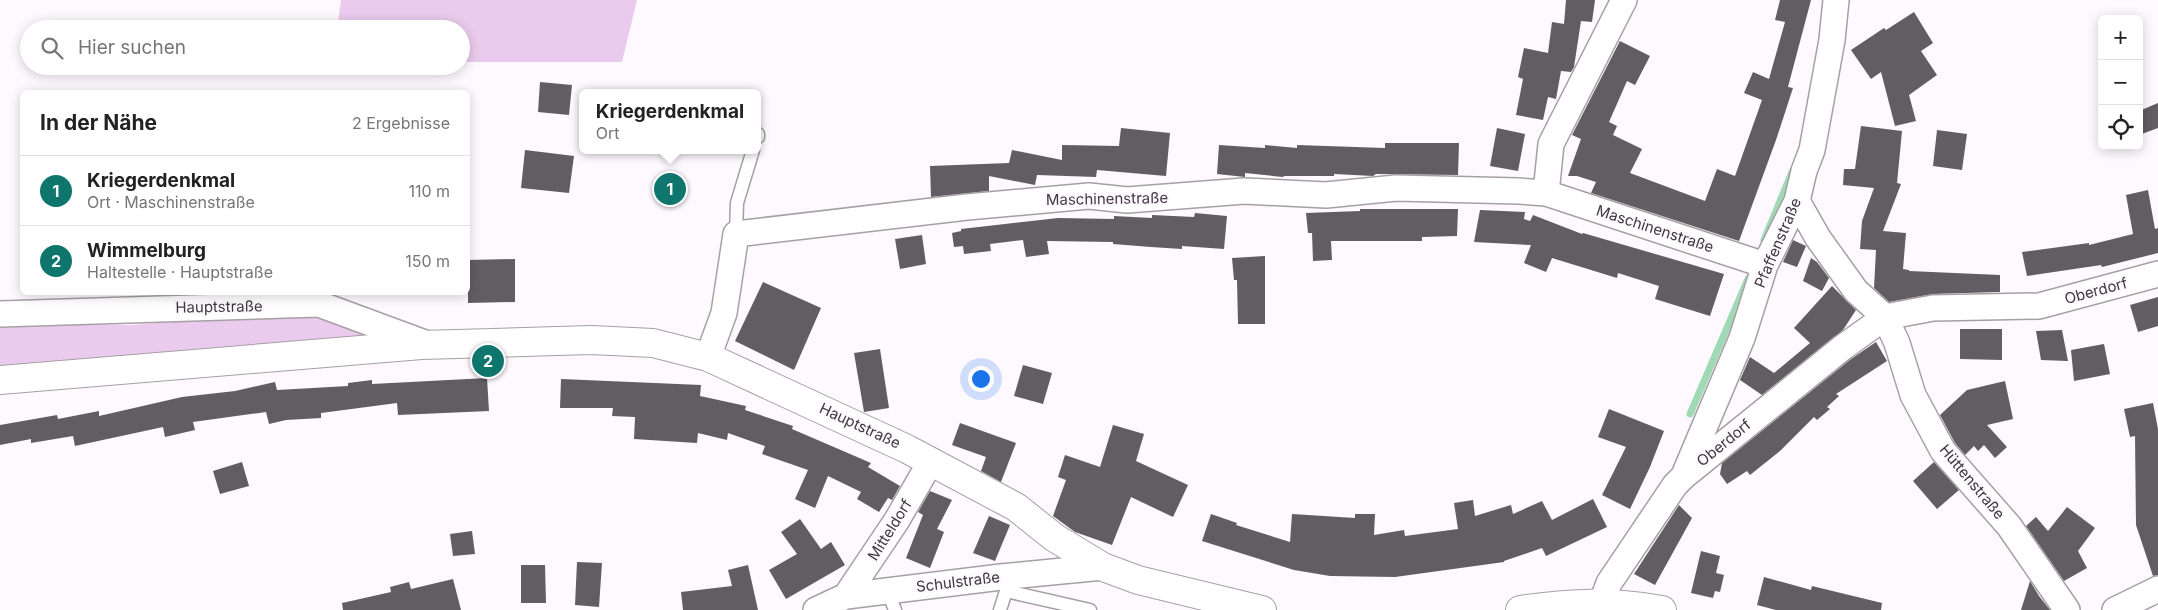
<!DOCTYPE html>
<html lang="de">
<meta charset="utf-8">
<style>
body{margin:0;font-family:Inter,sans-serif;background:#f2f2f2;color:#222}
.controls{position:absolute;right:15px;top:15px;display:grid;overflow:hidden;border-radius:8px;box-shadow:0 2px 12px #0003}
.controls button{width:45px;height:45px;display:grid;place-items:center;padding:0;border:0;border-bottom:1px solid #e0e0e0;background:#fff;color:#222;font:25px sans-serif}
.you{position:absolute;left:980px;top:378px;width:18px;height:18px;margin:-12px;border:4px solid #fff;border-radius:50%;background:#1a73e8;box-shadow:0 0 0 8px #1a73e833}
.badge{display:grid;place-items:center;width:32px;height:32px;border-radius:50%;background:#0f766e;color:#fff;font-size:16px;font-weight:700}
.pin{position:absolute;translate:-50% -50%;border:2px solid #fff;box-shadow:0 1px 5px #0006}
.popup{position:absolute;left:579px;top:89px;width:182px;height:65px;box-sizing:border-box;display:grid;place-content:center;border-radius:8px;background:#fff;filter:drop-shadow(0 1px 4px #0005);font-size:16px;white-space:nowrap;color:#767676}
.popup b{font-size:19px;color:#222}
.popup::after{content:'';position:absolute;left:50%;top:100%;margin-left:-10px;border:10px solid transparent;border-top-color:#fff}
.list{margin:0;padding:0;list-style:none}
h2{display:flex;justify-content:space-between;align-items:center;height:65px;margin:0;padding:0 20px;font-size:21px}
h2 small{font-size:16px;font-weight:400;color:#767676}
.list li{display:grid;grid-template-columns:32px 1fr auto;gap:15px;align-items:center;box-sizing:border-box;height:70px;padding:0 20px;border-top:1px solid #e0e0e0}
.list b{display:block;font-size:19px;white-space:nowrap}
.list p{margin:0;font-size:16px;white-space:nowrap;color:#767676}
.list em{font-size:16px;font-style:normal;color:#767676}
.icon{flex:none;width:28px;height:28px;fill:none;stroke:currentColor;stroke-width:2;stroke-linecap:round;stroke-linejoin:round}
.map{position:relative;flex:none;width:2158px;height:610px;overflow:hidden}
.search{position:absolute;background:#fff;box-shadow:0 2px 12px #0003;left:20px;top:20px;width:450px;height:55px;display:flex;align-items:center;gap:12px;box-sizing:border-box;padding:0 18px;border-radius:28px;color:#767676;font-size:19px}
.panel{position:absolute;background:#fff;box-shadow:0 2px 12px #0003;left:20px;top:90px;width:450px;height:205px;border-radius:8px}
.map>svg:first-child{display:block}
.green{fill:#eacbed}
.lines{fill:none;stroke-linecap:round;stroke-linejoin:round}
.stream{stroke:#a0dab5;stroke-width:7}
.building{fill:#625d63}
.service-casing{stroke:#a6a0a6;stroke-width:15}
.minor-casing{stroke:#a6a0a6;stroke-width:28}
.secondary-casing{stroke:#a6a0a6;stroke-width:30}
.service{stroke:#fff;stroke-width:12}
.minor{stroke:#fff;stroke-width:25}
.secondary{stroke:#fff;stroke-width:28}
.labels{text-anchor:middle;stroke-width:5;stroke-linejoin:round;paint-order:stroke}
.street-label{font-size:15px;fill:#3c3a3d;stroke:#fef8ff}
</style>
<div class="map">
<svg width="2158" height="610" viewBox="0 0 2158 610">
<rect width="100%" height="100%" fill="#fef8ff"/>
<!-- green -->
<path class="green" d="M341,0H637L622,62H461V29H337Z
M321,311L382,337L0,369V323L130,325Z"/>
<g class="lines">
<!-- stream -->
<path class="stream" d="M1764,240L1792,172
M1690,414L1748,279"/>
</g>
<!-- building -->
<path class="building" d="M1566,0H1595L1592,22L1581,21L1574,67L1571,72L1561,71L1556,99L1548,97L1543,120L1516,115L1523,79L1518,77L1524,48L1548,53L1552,22L1564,24Z
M1780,0H1811L1788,87L1793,88L1776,140L1739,241L1591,193L1596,182L1577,176H1568L1581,139L1572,135L1620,41L1650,56L1635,85L1627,81L1609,122L1617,126L1613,135L1642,149L1630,173L1705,201L1717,169L1735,176L1762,100L1744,93L1753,72L1769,79L1785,22L1775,20Z
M1914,12L1933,43L1921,51L1937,75L1909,95L1916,121L1895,126L1881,72L1871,79L1851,50L1884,28L1886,30Z
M540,82L572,85L569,115L538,112Z
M2158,103V128L2139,135V111Z
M1861,126L1902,131L1897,183L1901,184L1883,231L1906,233L1903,269L1909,270V271L2000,275V292L1933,294L1889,302L1874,288L1876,250L1860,249L1862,221L1874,188L1843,185L1844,169H1855Z
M1121,128L1170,133L1166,176L1097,170L1096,177L1037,175L1035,185L989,176V191L931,197L930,166L1009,163L1012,150L1062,160V145L1119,146Z
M1497,128L1525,134L1518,171L1490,166Z
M1937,130L1967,134L1962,170L1933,166Z
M1385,143H1459L1458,175L1376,174L1373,176L1334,174V176H1284L1283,177L1245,173V177L1217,174L1219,145L1265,148V145L1297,148V145L1385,148Z
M525,150L574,156L569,193L521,188Z
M2148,190L2155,229L2158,228V253L2102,267L2101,265L2027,276L2022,252L2089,243V245L2133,234L2126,195Z
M1360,209H1458L1457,236L1422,237V241H1331L1332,260L1313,261L1312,233H1308L1306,213L1360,211Z
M1480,210L1525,212L1524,219L1530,221L1533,215L1582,234L1583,233L1724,274L1710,316L1655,299L1659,286L1618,273L1617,278L1552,258L1546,272L1524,263L1531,245L1474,242Z
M1195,213L1227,216L1224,249L1182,246V249L1151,247L1113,244V242L1047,241L1049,254L1026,257L1023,240L990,244L991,251L964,254L963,246L954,247L952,233L961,231V229L1058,218L1114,219V216L1152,218V215L1194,217Z
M922,235L926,264L900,269L895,239Z
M1793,240L1806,246L1797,267L1783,262Z
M1265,256V324H1238L1237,280H1234L1232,258Z
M1811,258L1817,262L1829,278L1822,291L1803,281Z
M515,259V302L468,303V260Z
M763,282L821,308L794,370L735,341Z
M1832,286L1856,310L1843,330L1762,395L1740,380L1750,357L1774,373L1810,343L1794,328Z
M2158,297V326L2138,332L2130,305Z
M1960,329H2002V360L1960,359Z
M2062,330L2068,361L2041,360L2036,331Z
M1876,342L1887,361L1836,394L1839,396L1827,407L1830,409L1817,420L1814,417L1780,451L1750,475L1747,471L1727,484L1720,474L1722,463L1851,359Z
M2104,344L2110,374L2074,381L2071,350Z
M880,349L889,408L864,412L854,353Z
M1023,365L1052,373L1043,404L1014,396Z
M487,378L489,411L398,415L397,403L321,413V418L286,420L269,424L266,412L193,422L195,430L165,437L163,427L75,446L73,436L31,443V439L0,445V425L57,415L58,419L99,411V416L182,397L235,391L275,382L277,390L348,386V383L372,380V384Z
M561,379L701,385L700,396L746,406L745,410L793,426L792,429L871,463L868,467L900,486L892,500L888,498L879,512L857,499L861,492L828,476L815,508L795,499L808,470L762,454L765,446L728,433L727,440L698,433L697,443L634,439L635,417L612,416L613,408H560Z
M2005,381L2013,419L1987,425L2007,447L1995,458L1984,445L1978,451L1974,446L1965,455L1955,443L1940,415L1967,390Z
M2153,403L2158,429V575L2153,576L2136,525L2135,436L2130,437L2124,409Z
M1609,409L1664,431L1650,467L1630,509L1602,495L1626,447L1598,437Z
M960,423L1016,443L1001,482L981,471L986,457L952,445Z
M1113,425L1144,434L1136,461L1188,485L1173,517L1131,497L1112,545L1075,532L1053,516L1066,480L1058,477L1065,455L1100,467Z
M242,462L249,486L220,494L213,471Z
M1934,462L1959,490L1937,509L1913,481Z
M930,491L952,500L937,529L944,532L930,568L906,558L923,515L918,512Z
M1593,499L1607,527L1546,556L1542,548L1504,561V562L1395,577L1330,576L1294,570L1202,541L1211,514L1237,523L1236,525L1290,542L1292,514L1355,518V514H1375L1374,535L1404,530L1405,536L1458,529L1454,503L1473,500L1475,516L1511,505L1513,514L1542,501L1552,520Z
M1679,505L1692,518L1655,585L1634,574Z
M2067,507L2095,528L2078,551L2087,568L2064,581L2026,526L2036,517L2048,531Z
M989,516L1010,525L995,561L973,553Z
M800,519L821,549L831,542L845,565L786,599L769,570L797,554L781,532Z
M472,531L475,554L453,556L450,534Z
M1701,551L1720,556L1716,573L1724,575L1720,592L1715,591L1713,598L1691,593Z
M577,562L602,563L599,607L575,605Z
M521,565H545L546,603H521Z
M748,565L758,610H683L681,592L732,586L728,570Z
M1764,577L1811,590L1812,586L1882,603L1881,610H1776L1757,605Z
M453,579L461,610H343L342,603L391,592L390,587L409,582L411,589Z
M2030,581L2039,596L2050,610H2021Z"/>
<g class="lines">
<defs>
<path id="service" d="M758,137V134
M736,234L737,203L753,150
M887,590L895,610
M1000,610L1006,591L1090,610"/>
<path id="minor" d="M1546,193L1551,144L1624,0
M1797,201L1818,238L1856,291L1885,317L1897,343L1913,395L1943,451L2009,526L2067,610
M0,314L319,304L430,345
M708,357L724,313L736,234L967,207L1089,196L1127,200L1244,191L1326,195L1396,188L1518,191L1546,193L1765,265
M1685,473L1742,338L1765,265L1797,201L1804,171L1812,150L1832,40L1836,0
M846,596L897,520L931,461
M1602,602L1609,583L1675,485L1684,476L1842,348L1885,317L1933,308L2039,306L2158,274
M816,610L846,596L1001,577L1103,567
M2115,610L2158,589"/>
<path id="secondary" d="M0,380L421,345L591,340L653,343L708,357L907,449L1016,507L1055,538L1103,567L1138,580L1262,610
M1520,610C1574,602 1609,601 1662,610"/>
</defs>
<!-- service casing -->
<use href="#service" class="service-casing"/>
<!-- minor casing -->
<use href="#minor" class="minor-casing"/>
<!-- secondary casing -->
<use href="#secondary" class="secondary-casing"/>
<!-- service -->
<use href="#service" class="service"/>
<!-- minor -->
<use href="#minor" class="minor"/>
<!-- secondary -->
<use href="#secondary" class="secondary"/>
</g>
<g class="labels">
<!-- street labels -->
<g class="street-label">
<text transform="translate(1107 199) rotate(-1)" y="5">Maschinenstraße</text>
<text transform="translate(1655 229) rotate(18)" y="5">Maschinenstraße</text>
<text transform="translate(1778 243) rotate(-67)" y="5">Pfaffenstraße</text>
<text transform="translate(2096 291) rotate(-15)" y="5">Oberdorf</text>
<text transform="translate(219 307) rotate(-1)" y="5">Hauptstraße</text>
<text transform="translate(860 426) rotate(25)" y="5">Hauptstraße</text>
<text transform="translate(1724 443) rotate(-39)" y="5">Oberdorf</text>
<text transform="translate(1972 482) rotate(50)" y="5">Hüttenstraße</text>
<text transform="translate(890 530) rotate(-58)" y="5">Mitteldorf</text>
<text transform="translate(958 582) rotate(-7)" y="5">Schulstraße</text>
</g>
</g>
</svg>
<div class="controls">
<button>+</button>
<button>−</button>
<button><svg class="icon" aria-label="locate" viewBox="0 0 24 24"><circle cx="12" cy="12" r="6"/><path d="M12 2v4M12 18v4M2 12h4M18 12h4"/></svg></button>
</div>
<div class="you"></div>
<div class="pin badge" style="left:670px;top:189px">1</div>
<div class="popup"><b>Kriegerdenkmal</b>Ort</div>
<div class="pin badge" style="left:488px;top:361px">2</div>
<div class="search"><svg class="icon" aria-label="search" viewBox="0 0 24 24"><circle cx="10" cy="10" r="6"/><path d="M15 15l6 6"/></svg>Hier suchen</div>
<section class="panel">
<h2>In der Nähe<small>2 Ergebnisse</small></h2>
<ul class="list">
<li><span class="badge">1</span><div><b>Kriegerdenkmal</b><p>Ort · Maschinenstraße</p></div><em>110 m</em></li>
<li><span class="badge">2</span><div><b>Wimmelburg</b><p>Haltestelle · Hauptstraße</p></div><em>150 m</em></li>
</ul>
</section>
</div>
